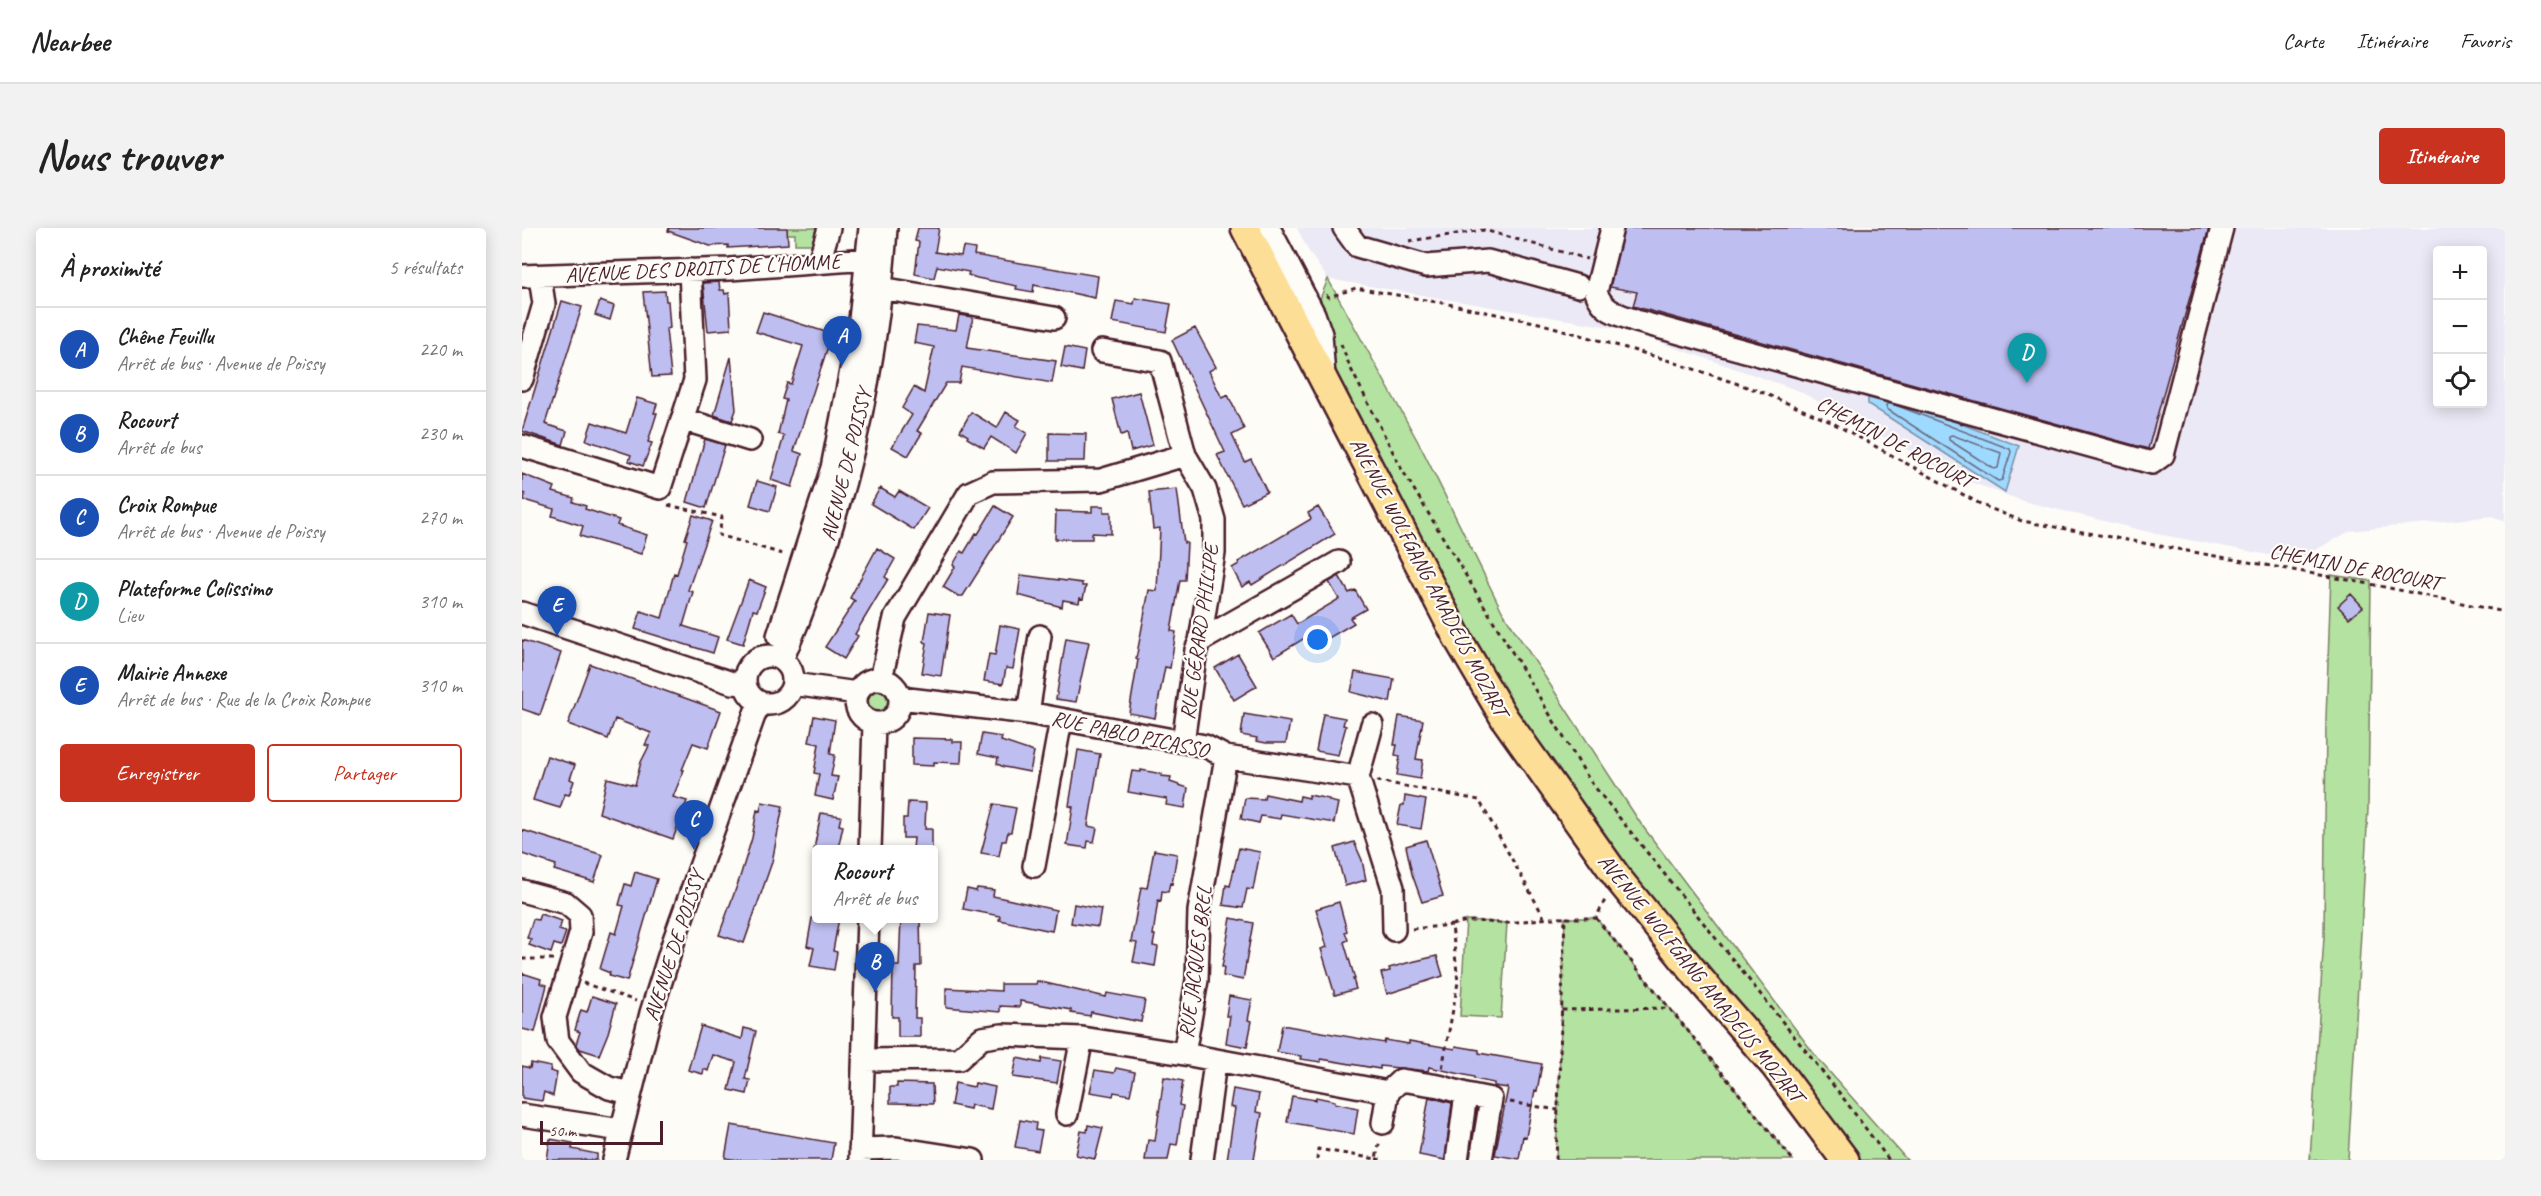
<!DOCTYPE html>
<html lang="fr">
<meta charset="utf-8">
<style>
body{margin:0;font-family:Caveat,sans-serif;background:#f2f2f2;color:#222}
.controls{position:absolute;right:18px;top:18px;display:grid;overflow:hidden;border-radius:6px;box-shadow:0 3px 15px #0003}
.controls button{width:54px;height:54px;display:grid;place-items:center;padding:0;border:0;border-bottom:2px solid #e0e0e0;background:#fff;color:#222;font:30px sans-serif}
.scale{position:absolute;left:18px;bottom:15px;width:123px;box-sizing:border-box;padding-left:6px;border:3px solid #4a1f2b;border-top:0;font-size:16px;line-height:21px;white-space:nowrap;color:#4a1f2b;-webkit-text-stroke:4px #fdfcf7;paint-order:stroke}
.you{position:absolute;left:796px;top:412px;width:21px;height:21px;margin:-15px;border:4px solid #fff;border-radius:50%;background:#1a73e8;box-shadow:0 0 0 9px #1a73e833}
.badge{display:grid;place-items:center;width:39px;height:39px;border-radius:50%;background:#c8321e;color:#fff;font-size:20px;font-weight:700}
.pin{position:absolute;translate:-50% -50px;filter:drop-shadow(0 2px 3px #0008)}
.pin::after{content:'';position:absolute;top:32px;width:21px;height:18px;background:inherit;clip-path:polygon(0 0,100% 0,50% 100%)}
.popup{position:absolute;left:290px;top:617px;width:126px;height:78px;box-sizing:border-box;display:grid;place-content:center;border-radius:6px;background:#fff;filter:drop-shadow(0 2px 4px #0005);font-size:20px;white-space:nowrap;color:#767676}
.popup b{font-size:22px;color:#222}
.popup::after{content:'';position:absolute;left:50%;top:100%;margin-left:-12px;border:12px solid transparent;border-top-color:#fff}
.list{margin:0;padding:0;list-style:none}
h2{display:flex;justify-content:space-between;align-items:center;height:78px;margin:0;padding:0 24px;font-size:26px}
h2 small{font-size:20px;font-weight:400;color:#767676}
.list li{display:grid;grid-template-columns:39px 1fr auto;gap:18px;align-items:center;box-sizing:border-box;height:84px;padding:0 24px;border-top:2px solid #e0e0e0}
.list b{display:block;font-size:22px;white-space:nowrap}
.list p{margin:0;font-size:20px;white-space:nowrap;color:#767676}
.list em{font-size:20px;font-style:normal;color:#767676}
.actions{display:flex;gap:12px;padding:18px 24px}
.actions a{flex:1;padding:14px 0;border:2px solid #c8321e;border-radius:6px;text-align:center;font-size:21px;color:#c8321e}
.actions .main{background:#c8321e;color:#fff}
.icon{flex:none;width:33px;height:33px;fill:none;stroke:currentColor;stroke-width:2;stroke-linecap:round;stroke-linejoin:round}
.map{position:relative;flex:none;width:1983px;height:932px;overflow:hidden;border-radius:6px}
header{display:flex;align-items:center;gap:36px;box-sizing:border-box;height:84px;padding:0 30px;background:#fff;border-bottom:2px solid #e0e0e0}
header strong{font-size:28px}
nav{display:flex;gap:33px;margin-inline-start:auto;font-size:21px}
.intro{display:flex;align-items:center;justify-content:space-between;box-sizing:border-box;height:144px;padding:0 36px}
h1{margin:0;font-size:42px}
.button{padding:15px 27px;border-radius:6px;background:#c8321e;color:#fff;font-size:21px;font-weight:700}
main{display:flex;gap:36px;padding:0 36px}
aside{flex:1;background:#fff;border-radius:6px;box-shadow:0 3px 15px #0003}
.map>svg:first-child{display:block}
.built{fill:#eae9f5;fill-rule:evenodd}
.green{fill:#b3e2a1;stroke:#7e8066;stroke-width:1.5}
.water{fill:#9edaff;stroke:#7c8faa;stroke-width:1.5}
.lines{fill:none;stroke-linecap:round;stroke-linejoin:round}
.shore{stroke:#6c6a80;stroke-width:1.5}
.building{fill:#bebef0;stroke:#4a1f2b;stroke-width:1.5}
.minor-casing{stroke:#4a1f2b;stroke-width:26}
.major-casing{stroke:#4a1f2b;stroke-width:32}
.path{stroke:#4a1f2b;stroke-width:3;stroke-dasharray:4.5 4.5;stroke-linecap:butt}
.minor{stroke:#fdfcf7;stroke-width:21}
.major{stroke:#fdde96;stroke-width:27}
.labels{text-anchor:middle;stroke-width:4.5;stroke-linejoin:round;paint-order:stroke}
.street-label{font-size:21px;fill:#4a1f2b;stroke:#fdfcf7}
</style>
<header>
<strong>Nearbee</strong>
<nav><a>Carte</a><a>Itinéraire</a><a>Favoris</a></nav>
</header>
<div class="intro"><h1>Nous trouver</h1><a class="button">Itinéraire</a></div>
<main>
<aside>
<h2>À proximité<small>5 résultats</small></h2>
<ul class="list">
<li><span class="badge" style="background:#1a4fb4">A</span><div><b>Chêne Feuillu</b><p>Arrêt de bus · Avenue de Poissy</p></div><em>220 m</em></li>
<li><span class="badge" style="background:#1a4fb4">B</span><div><b>Rocourt</b><p>Arrêt de bus</p></div><em>230 m</em></li>
<li><span class="badge" style="background:#1a4fb4">C</span><div><b>Croix Rompue</b><p>Arrêt de bus · Avenue de Poissy</p></div><em>270 m</em></li>
<li><span class="badge" style="background:#0f9aa8">D</span><div><b>Plateforme Colissimo</b><p>Lieu</p></div><em>310 m</em></li>
<li><span class="badge" style="background:#1a4fb4">E</span><div><b>Mairie Annexe</b><p>Arrêt de bus · Rue de la Croix Rompue</p></div><em>310 m</em></li>
</ul>
<div class="actions"><a class="main">Enregistrer</a><a>Partager</a></div>
</aside>
<div class="map">
<svg width="1983" height="932" viewBox="0 0 1983 932">
<rect width="100%" height="100%" fill="#fdfcf7"/>
<filter id="ink" filterUnits="userSpaceOnUse"><feTurbulence type="fractalNoise" baseFrequency=".0167" numOctaves="2"/><feDisplacementMap in="SourceGraphic" scale="12" xChannelSelector="R" yChannelSelector="G"/><feConvolveMatrix kernelMatrix="1 2 1 2 8 2 1 2 1" color-interpolation-filters="sRGB"/></filter>
<g filter="url(#ink)">
<!-- built -->
<path class="built" d="M775,0H1983V294L1971,288L1828,303L1775,332L1635,306L1501,273L1437,250L1275,162L1099,101L806,51L787,24ZM1916,22H1960V176H1916Z"/>
<!-- green -->
<path class="green" d="M265,0H298L293,16H273V6H265Z
M806,51L900,221L980,383L1119,596L1296,831L1385,932H1323L1060,601L802,153L792,86Z
M1809,347L1849,353L1846,581L1826,932H1788L1802,709L1804,491Z
M346 474a12 12 0 1 1 24 0a12 12 0 1 1-24 0Z
M1043,690H1074L1271,932H1034Z
M944,692L985,695L979,790L938,788Z"/>
<!-- water -->
<path class="water" d="M1356,164L1497,218L1483,264L1346,176V167Z"/>
<g class="lines">
<!-- shore -->
<path class="shore" d="M1368,175L1488,221L1489,224L1480,252L1476,253L1365,181L1364,177Z
M1430,207L1479,225L1476,240L1472,241L1427,212V208Z"/>
</g>
<!-- building -->
<path class="building" d="M147,0H265L266,16L206,20V17L188,18L146,3Z
M396,0H417L413,24L439,28L441,19L453,21L452,27L576,48L573,70L512,57L511,64L494,61L495,58L455,50L446,47L447,44L415,38L412,50L393,46L397,14L393,13Z
M1102,0H1687L1626,221L1111,78L1115,64L1088,59Z
M197,54L198,62H202L203,66L207,65L209,101L186,103L181,55Z
M143,63L144,73H146L148,100L144,101L149,148L130,149L121,64Z
M613,70L649,76L644,104L590,94L594,73L612,76Z
M40,73L60,79L23,196L45,203L41,217L0,203Z
M78,73L92,78L88,92L73,87Z
M241,84L310,106L272,223L280,226L270,259L249,252L262,208L256,206L264,172L260,171L265,155L269,156L281,118L234,104Z
M437,87L451,89L445,120L534,133L530,155L440,139L437,155H424L395,203L400,205L386,228L370,219L390,187L380,180L392,159L402,165L412,119L392,115L395,98L434,102Z
M673,100L694,139L687,143L700,170L706,167L722,201L710,207L723,234L729,231L745,264L720,276L695,227L703,224L650,112Z
M543,119L563,123L560,143L539,139Z
M209,129L214,182L210,193L192,187Z
M617,164L631,217L609,223L605,205L599,207L590,171Z
M115,170L135,176L132,185H135L126,214L130,215L121,238L107,233L109,227L64,212L70,194L104,205Z
M449,184L475,200L484,184L498,192L494,198L505,205L494,225L469,209L462,220L445,210L446,208L438,203Z
M527,205L564,206L563,233H527Z
M183,211L203,217L184,280L165,274Z
M0,246L33,259L31,264L52,270L51,274L64,278L63,281L97,292L95,297L125,307L119,326L58,308L61,298L30,288L32,281L2,272L3,266L0,265Z
M235,253L255,259L248,283L228,277Z
M358,260L373,269L377,263L406,280L392,302L349,276Z
M655,261L662,315H665L663,352H658L649,403L654,404L648,440L643,439L633,490L607,485L616,432L614,431L627,362L635,363L638,300L631,301L627,264Z
M473,278L491,289L441,368H436L421,359L433,339L431,337L439,323L442,325L454,305L456,306Z
M570,278H582V284H589V306L570,305V311H533L534,283L570,284Z
M796,279L813,306L730,357L728,354L720,359L710,340L717,336L716,334L789,291L786,285Z
M171,287L190,293L166,362L171,364L161,398L196,409L191,425L113,401L119,383L140,390L152,345L155,346L165,312L163,311Z
M355,320L373,331L363,349L366,351L333,406L336,408L322,431L303,419L333,373L328,370Z
M499,347L560,355V358H564L561,371L558,370L557,375L541,372L540,379L496,367Z
M817,348L827,365L833,362L844,381L828,390L832,395L800,414L794,403L752,429L737,405L769,386L775,396L817,371L807,354Z
M227,352L244,359L235,383L231,382L221,416L205,411Z
M1829,366L1841,379L1827,390L1816,378Z
M407,384L428,387L419,448L400,445L405,415L402,414Z
M478,397L498,401L491,441L484,440L481,456L462,453L467,426L473,427Z
M544,410L567,414L554,474L534,471Z
M0,412L39,425L18,487L0,481Z
M716,426L735,458L712,472L693,440Z
M68,436L199,483L186,520L171,515L160,542H162L151,569L165,573L151,611L77,585L85,550L113,557L119,534L127,518L123,517L129,505L93,491L86,511L46,496Z
M833,444L872,451L868,474L829,464Z
M722,486L768,494L764,515H744L734,513L735,510L719,507Z
M801,486L823,490L821,497L824,498L816,527L794,523Z
M292,488L313,492L308,526L313,527L309,548L316,549L311,572L293,568L297,546L292,545L297,516L287,514Z
M877,488L901,492L894,531L901,532L898,551L875,547L878,528L873,527L875,517H872Z
M460,506L480,509L479,513L512,524L508,544L482,539L475,536L476,530L456,526Z
M390,510L430,511V514H440L439,535L412,534V538L390,537Z
M556,522L578,526L566,598L575,600L572,614L566,613L565,620L545,617L551,579L547,578Z
M25,528L53,537L48,551L52,553L47,567L43,566L38,580L11,572Z
M619,542L640,546L639,548L649,549L648,554L666,560L663,580L644,577L645,571L606,564L610,543L619,544Z
M743,566L777,573L778,568L787,570V567L807,571V573L816,575L812,595L759,586L758,591L739,588L737,595L719,591L723,570L742,571Z
M883,568L904,572L899,601L875,597L879,577H882Z
M240,574L261,578L250,634L222,715L197,707L217,652L230,610L235,582L238,583Z
M386,574L404,575L403,601H410V621H391L392,610H381V590H385Z
M472,576L494,580L489,604H486L484,613H480L477,628L459,625Z
M299,585L319,588L317,597L321,598L316,621H292Z
M0,602L81,627L72,654L32,642L34,637L0,626Z
M904,612L921,668L900,674L890,646L884,618Z
M832,614L840,632L844,652L823,658L813,620Z
M717,620L738,624L731,662L725,661L721,680L701,677L704,657L708,658Z
M632,622L655,626L650,656L648,655L646,664L640,663L639,673L636,672L631,707H633L631,718L636,719L633,738L611,734L615,715L609,714L619,659L625,660Z
M113,644L135,651L105,753L87,748L88,745L78,741L89,704L94,706L102,678L97,677L103,656L109,658Z
M455,660L472,662L471,668L534,682L530,703L477,692L478,688L441,681L445,661L454,663Z
M817,674L825,703L823,704L826,712L822,714L833,751H831L834,761L813,767L799,721L805,719L794,681Z
M552,676L579,681L576,699L549,695Z
M18,686L40,693L37,702L44,704L39,718L32,716L29,725L7,717L9,711L5,710L11,691L16,692Z
M290,690H317L311,723L315,724L312,742L288,738L292,720L285,718Z
M379,690H398L399,738H394L393,790H398V809H376V789H370L371,738H377Z
M709,690L731,695L721,752L701,748L702,739H700Z
M915,728L921,748L865,766L859,745L868,743L867,740L885,735Z
M0,745L19,751L18,755L25,757L13,804L0,801Z
M515,753L584,769L585,765L623,772L619,794L569,784L568,788L549,785V782L498,773V779L478,778V784L424,779V760L479,763V756H514Z
M70,768L94,776L86,805L77,827L58,821L54,816L58,804L53,802L55,795L59,782L65,784Z
M707,768L730,772L726,792L730,793L725,819L704,815L708,788H704Z
M760,797L862,815L863,812L887,816V813L933,821L934,818L957,822V825L1020,836L1015,863L1013,862L1004,909L1001,908L997,931L973,927L986,860L972,858V855L952,851V849L907,839L906,843L858,838V841L799,831V834L778,831L779,828L755,824Z
M179,798L220,811L222,800L234,803L223,851L228,852L225,866L207,862L214,834L191,827L186,843L182,841L181,846L166,842Z
M495,830L519,835L520,830L539,833L535,855L491,849Z
M9,835L29,839L28,843L35,845L31,868L22,864L20,873L0,870V838L8,840Z
M594,840L613,844L608,867L592,864L591,868L568,864L573,842L592,845Z
M642,849L661,853L657,877L661,878L655,917L649,916L646,932H623L626,912L633,913Z
M375,855L410,856L411,876L368,875V859H375Z
M433,855L452,859L453,855L473,859L469,881L449,877L448,881L429,877Z
M711,861L737,866L734,884L740,885L732,932H705L713,880L708,879Z
M770,868L793,872L794,869L813,873V875L836,880L832,906L765,894Z
M907,869L930,875L923,932L897,927Z
M498,892L514,895L513,902L520,903L516,923L493,919Z
M209,897L312,915L309,932H216L203,930Z
M566,897L581,900L573,931L554,927L559,903L565,904Z
M28,911L51,915L50,921L75,926V932H25Z"/>
<g class="lines">
<defs>
<path id="minor" d="M747,0L792,86L799,106L802,149
M822,0L835,18L904,38L966,33L1056,58
M1090,0L1074,64C1081,84 1096,86 1114,93L1630,235L1641,227L1700,0
M297,34L307,0
M0,48L208,41L346,31L359,33
M359,60L532,90
M580,123L638,133L663,227
M0,151L22,76L18,49
M160,191L228,212
M0,218L138,260L173,152L168,42
M0,385L210,455L223,456
M256,408L310,240L337,101L348,0
M678,413L817,334
M223 452a24 24 0 1 1 48 0a24 24 0 1 1-48 0Z
M260,432C320,295 355,149 364,0
M334 473a22 22 0 1 1 44 0a22 22 0 1 1-44 0Z
M359,451L373,390L447,265L471,254L579,252L663,227L683,261L692,292V325L678,413L674,422L661,514
M271,456L335,465
M378,470L506,485L683,518L704,529L836,549
M506,485L518,408
M850,497L836,549L871,660L872,702
M348,622L352,496
M512,638L539,492
M0,663L44,675L58,687L59,704L33,789L36,813L59,844L87,860L108,865
M662,826L866,864L861,895
M342,832L437,831L460,810L480,807L560,810L662,826L675,752L677,683L704,529
M866,864L879,852L917,858L944,866L935,932
M944,866L969,871L959,932
M545,886L560,810
M0,887L99,902
M338,921L374,920L451,932
M92,932L129,785L152,712L237,474
M338,932L346,690
M680,932L693,834"/>
<path id="major" d="M723,0L936,411L983,491L1098,653L1177,750L1252,837L1323,932"/>
</defs>
<!-- minor casing -->
<use href="#minor" class="minor-casing"/>
<!-- major casing -->
<use href="#major" class="major-casing"/>
<!-- path -->
<path class="path" d="M887,13L962,2L1065,31
M804,67L807,69L834,60L921,75L1017,95L1142,131L1237,163L1309,194L1462,278L1500,293L1848,356L1983,384
M819,116L828,139L879,240L1068,553L1319,867L1367,932
M146,277L200,289L197,307L264,327
M855,553L957,572L1022,689
M1074,690L1271,932
M930,697C951,689 965,696 986,695C1006,693 1024,689 1043,690
M890,701L930,697L936,754L920,841
M0,731H31
M61,755L114,773
M1040,782L1146,780
M988,874L1036,882
M854,931L860,932
M795,932L796,921L854,931L858,912
M1034,932L1043,690H1074L1084,670"/>
<!-- minor -->
<use href="#minor" class="minor"/>
<!-- major -->
<use href="#major" class="major"/>
</g>
</g>
<g class="labels">
<!-- street labels -->
<g class="street-label">
<text transform="translate(181 40) rotate(-3)" y="7">AVENUE DES DROITS DE L'HOMME</text>
<text transform="translate(1373 214) rotate(28)" y="7">CHEMIN DE ROCOURT</text>
<text transform="translate(324 237) rotate(-76)" y="7">AVENUE DE POISSY</text>
<text transform="translate(1833 339) rotate(11)" y="7">CHEMIN DE ROCOURT</text>
<text transform="translate(907 349) rotate(62)" y="7">AVENUE WOLFGANG AMADEUS MOZART</text>
<text transform="translate(677 404) rotate(-82)" y="7">RUE GÉRARD PHILIPE</text>
<text transform="translate(608 506) rotate(12)" y="7">RUE PABLO PICASSO</text>
<text transform="translate(152 718) rotate(-72)" y="7">AVENUE DE POISSY</text>
<text transform="translate(673 734) rotate(-83)" y="7">RUE JACQUES BREL</text>
<text transform="translate(1179 750) rotate(51)" y="7">AVENUE WOLFGANG AMADEUS MOZART</text>
</g>
</g>
</svg>
<div class="controls">
<button>+</button>
<button>−</button>
<button><svg class="icon" aria-label="locate" viewBox="0 0 24 24"><circle cx="12" cy="12" r="6"/><path d="M12 2v4M12 18v4M2 12h4M18 12h4"/></svg></button>
</div>
<div class="scale">50 m</div>
<div class="you"></div>
<div class="pin badge" style="left:320px;top:138px;background:#1a4fb4">A</div>
<div class="pin badge" style="left:353px;top:764px;background:#1a4fb4">B</div>
<div class="popup"><b>Rocourt</b>Arrêt de bus</div>
<div class="pin badge" style="left:172px;top:622px;background:#1a4fb4">C</div>
<div class="pin badge" style="left:1505px;top:155px;background:#0f9aa8">D</div>
<div class="pin badge" style="left:35px;top:408px;background:#1a4fb4">E</div>
</div>
</main>
